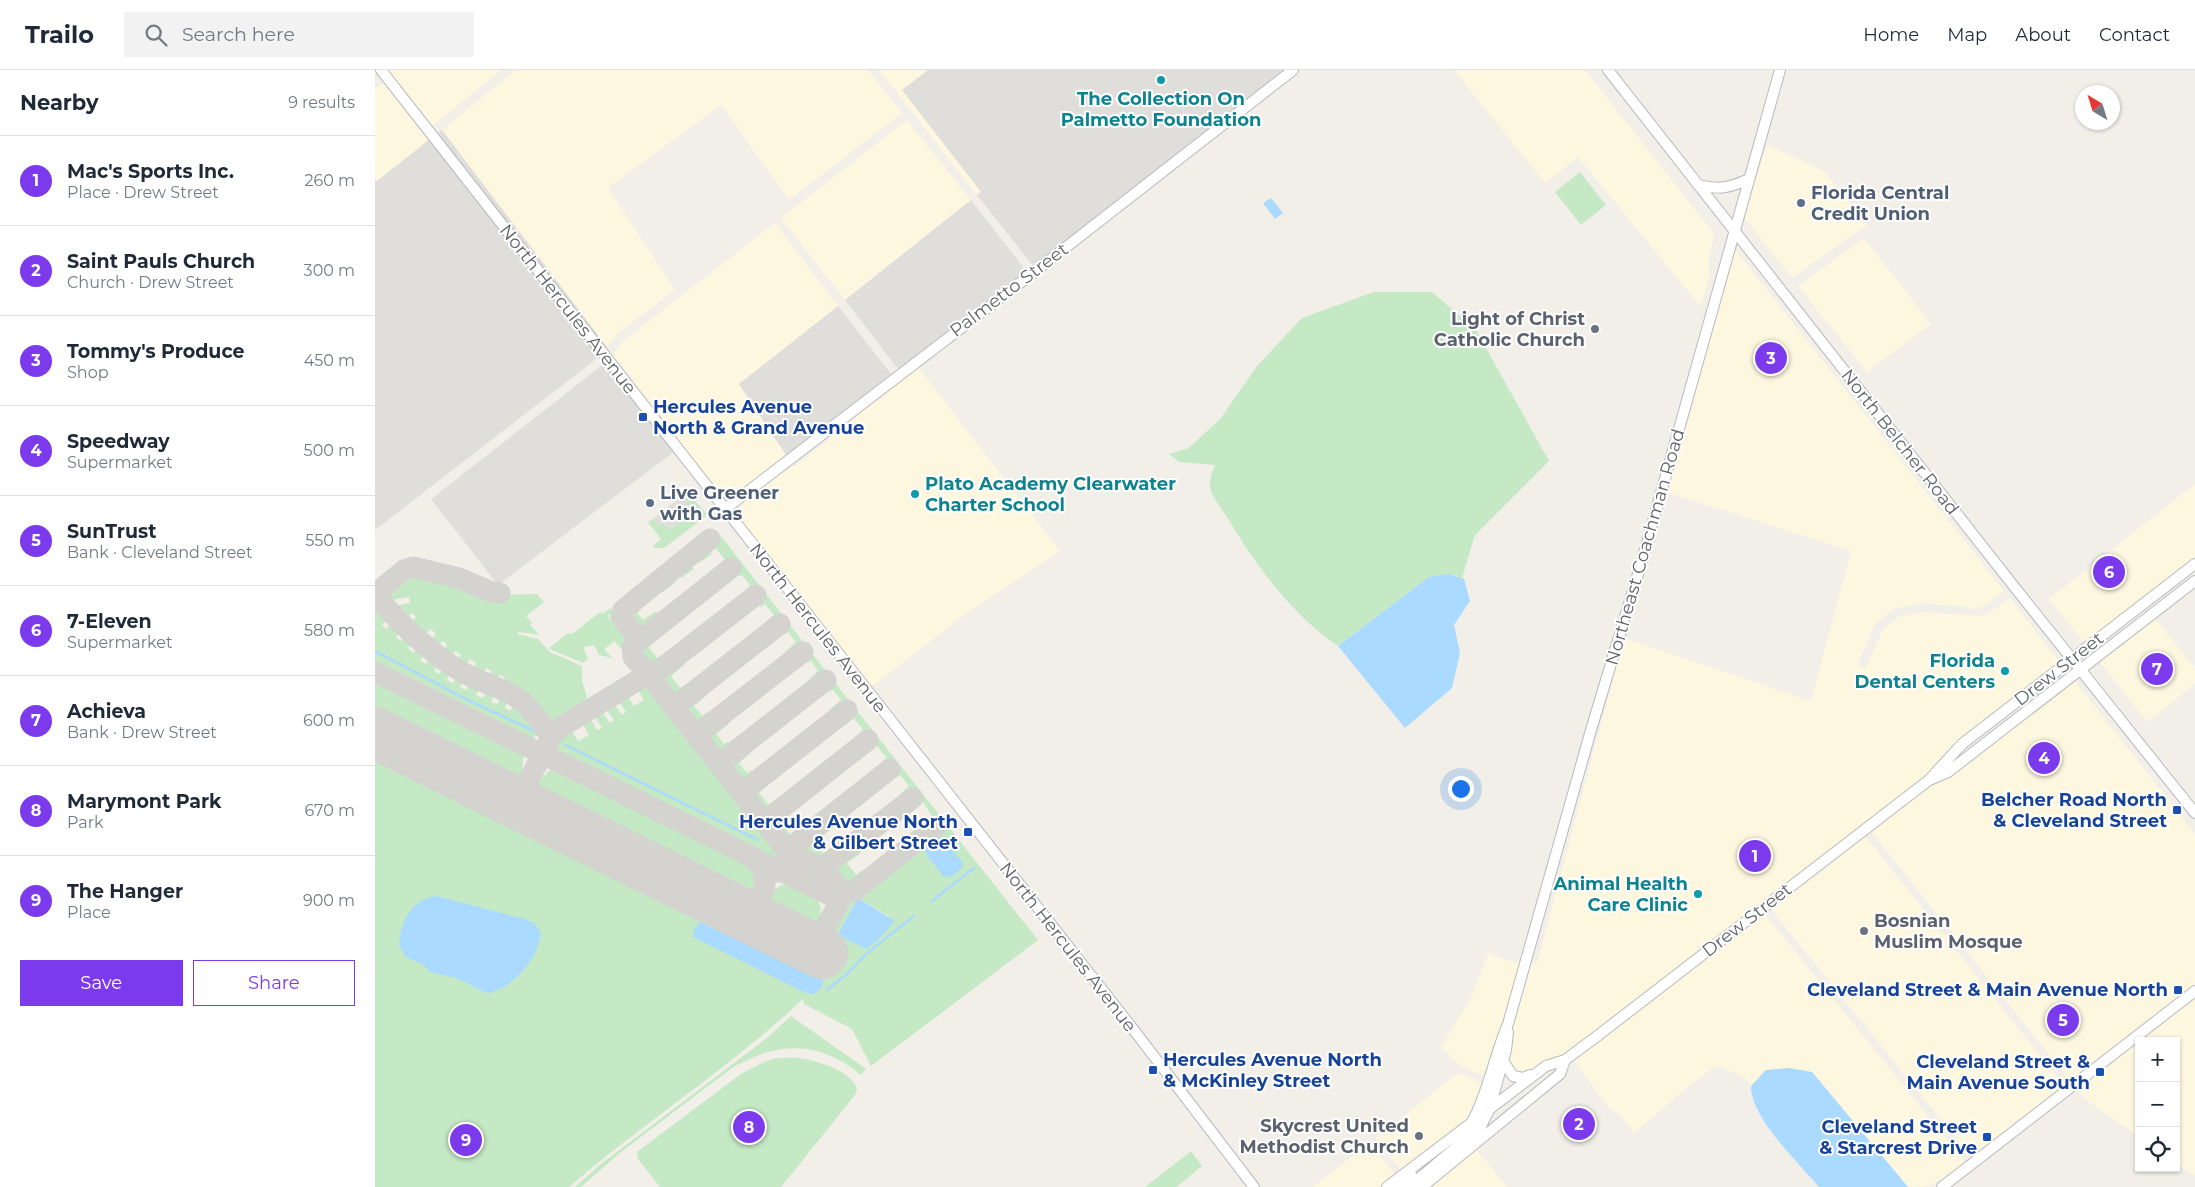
<!DOCTYPE html>
<meta charset="utf-8">
<style>
body{margin:0;font-family:Montserrat,sans-serif;background:#f2f2f3;color:#1f2937}
.controls{position:absolute;right:15px;bottom:15px;display:grid;overflow:hidden;border-radius:0px;box-shadow:0 1px 4px #0004}
.controls button{width:45px;height:45px;display:grid;place-items:center;padding:0;border:0;border-bottom:1px solid #e0e1e3;background:#fff;color:#1f2937;font:25px sans-serif}
.compass{position:absolute;left:1700px;top:15px;width:45px;height:45px;border-radius:50%;background:#fff;box-shadow:0 1px 4px #0004;rotate:322deg}
.you{position:absolute;left:1085px;top:718px;width:18px;height:18px;margin:-12px;border:4px solid #fff;border-radius:50%;background:#1a73e8;box-shadow:0 0 0 8px #1a73e833}
.badge{display:grid;place-items:center;width:32px;height:32px;border-radius:50%;background:#7c3aed;color:#fff;font-size:16px;font-weight:700}
.pin{position:absolute;translate:-50% -50%;border:2px solid #fff;box-shadow:0 1px 5px #0006}
.list{margin:0;padding:0;list-style:none}
h2{display:flex;justify-content:space-between;align-items:center;height:65px;margin:0;padding:0 20px;font-size:21px}
h2 small{font-size:16px;font-weight:400;color:#747a83}
.list li{display:grid;grid-template-columns:32px 1fr auto;gap:15px;align-items:center;box-sizing:border-box;height:90px;padding:0 20px;border-top:1px solid #e0e1e3}
.list b{display:block;font-size:19px;white-space:nowrap}
.list p{margin:0;font-size:16px;white-space:nowrap;color:#747a83}
.list em{font-size:16px;font-style:normal;color:#747a83}
.actions{display:flex;gap:10px;padding:15px 20px}
.actions a{flex:1;padding:11px 0;border:1px solid #7c3aed;border-radius:0px;text-align:center;font-size:18px;color:#7c3aed}
.actions .main{background:#7c3aed;color:#fff}
.icon{flex:none;width:28px;height:28px;fill:none;stroke:currentColor;stroke-width:2;stroke-linecap:round;stroke-linejoin:round}
.map{position:relative;flex:none;width:1820px;height:1117px;overflow:hidden}
header{display:flex;align-items:center;gap:30px;box-sizing:border-box;height:70px;padding:0 25px;background:#fff;border-bottom:1px solid #e0e1e3}
header strong{font-size:24px}
nav{display:flex;gap:28px;margin-inline-start:auto;font-size:18px}
.search{width:350px;height:45px;background:#f2f2f3;display:flex;align-items:center;gap:12px;box-sizing:border-box;padding:0 18px;border-radius:0px;color:#747a83;font-size:19px}
main{display:flex}
aside{flex:1;background:#fff}
.map>svg:first-child{display:block}
.commercial{fill:#fef7e0}
.industrial{fill:#e0deda}
.green{fill:#c5e8c5;fill-rule:evenodd}
.water{fill:#aadaff}
.lines{fill:none;stroke-linecap:round;stroke-linejoin:round}
.stream{stroke:#aadaff;stroke-width:2.5}
.taxiway{stroke:#d4d3d0;stroke-width:21}
.runway{stroke:#d4d3d0;stroke-width:52}
.secondary-casing{stroke:#b6babf;stroke-width:12}
.secondary{stroke:#fff;stroke-width:10}
.culture-dot{fill:#0f9aa8;stroke:#fff;stroke-width:2}
.service-dot{fill:#5c6f8a;stroke:#fff;stroke-width:2}
.worship-dot{fill:#6b7280;stroke:#fff;stroke-width:2}
.transit-dot{fill:#1a4fb4;stroke:#fff;stroke-width:2}
.labels{text-anchor:middle;stroke-width:4;stroke-linejoin:round;paint-order:stroke}
.culture-label{font-size:18px;font-weight:bold;fill:#0d838f;stroke:#fff;text-anchor:end}
.service-label{font-size:18px;font-weight:bold;fill:#4e5e75;stroke:#fff;text-anchor:start}
.street-label{font-size:18px;fill:#5f6368;stroke:#fff}
.worship-label{font-size:18px;font-weight:bold;fill:#5b616d;stroke:#fff;text-anchor:end}
.transit-label{font-size:18px;font-weight:bold;fill:#164399;stroke:#fff;text-anchor:end}
</style>
<header>
<strong>Trailo</strong>
<div class="search"><svg class="icon" aria-label="search" viewBox="0 0 24 24"><circle cx="10" cy="10" r="6"/><path d="M15 15l6 6"/></svg>Search here</div>
<nav><a>Home</a><a>Map</a><a>About</a><a>Contact</a></nav>
</header>
<main>
<aside>
<h2>Nearby<small>9 results</small></h2>
<ul class="list">
<li><span class="badge">1</span><div><b>Mac's Sports Inc.</b><p>Place · Drew Street</p></div><em>260 m</em></li>
<li><span class="badge">2</span><div><b>Saint Pauls Church</b><p>Church · Drew Street</p></div><em>300 m</em></li>
<li><span class="badge">3</span><div><b>Tommy's Produce</b><p>Shop</p></div><em>450 m</em></li>
<li><span class="badge">4</span><div><b>Speedway</b><p>Supermarket</p></div><em>500 m</em></li>
<li><span class="badge">5</span><div><b>SunTrust</b><p>Bank · Cleveland Street</p></div><em>550 m</em></li>
<li><span class="badge">6</span><div><b>7-Eleven</b><p>Supermarket</p></div><em>580 m</em></li>
<li><span class="badge">7</span><div><b>Achieva</b><p>Bank · Drew Street</p></div><em>600 m</em></li>
<li><span class="badge">8</span><div><b>Marymont Park</b><p>Park</p></div><em>670 m</em></li>
<li><span class="badge">9</span><div><b>The Hanger</b><p>Place</p></div><em>900 m</em></li>
</ul>
<div class="actions"><a class="main">Save</a><a>Share</a></div>
</aside>
<div class="map">
<svg width="1820" height="1117" viewBox="0 0 1820 1117">
<rect width="100%" height="100%" fill="#f1efe8"/>
<!-- commercial -->
<path class="commercial" d="M11,0H126L56,57Z
M141,0H493L527,43L414,130L346,35L233,118L300,220L242,264L232,277L67,60Z
M504,0H553L527,20L606,122L602,125Z
M1079,0H1210L1337,161L1339,167L1333,190L1335,205L1325,236L1203,87L1170,113Z
M10,11L55,69L2,112L0,109V19Z
M532,50L596,130L470,230L406,148Z
M1392,75L1448,100L1492,155L1417,208L1368,146Z
M400,153L463,236L364,314L411,385L351,432L238,285L248,271Z
M1489,168L1556,254L1492,302L1423,216Z
M1359,178L1629,521L1609,536L1601,538L1548,533L1518,539L1500,554L1482,595L1490,599L1508,560L1523,547L1549,542L1604,546L1614,543L1635,528L1685,593L1551,706L1190,985L1172,990L1147,1004L1141,1003L1132,991L1138,955L1156,892L1162,893L1249,568L1436,631L1476,481L1291,422Z
M543,297L685,481L593,542L495,618L356,439L416,393L419,397L454,369L452,366Z
M1820,414V488L1710,574L1674,529Z
M1780,548L1820,598V614L1772,652L1724,591Z
M1699,610L1820,764V916L1696,1012L1495,760Z
M1489,765L1690,1017L1597,1088L1395,838Z
M1389,843L1591,1093L1575,1105L1553,1116L1533,1117L1437,1002L1391,1000L1376,1016L1368,1006L1341,996L1315,1015L1259,1063L1244,1044L1234,1038L1198,990Z
M1114,882L1127,889L1146,894L1129,952L1119,976L1110,1006L1094,1000L1081,992L1066,977L1095,930Z
M1820,927V1106L1801,1093V971H1764V1067L1710,1029L1702,1019Z
M1083,1003L1108,1014L1103,1032L1094,1048L1026,1100L1001,1068Z
M995,1073L1020,1105L1004,1117H938Z
M1101,1079L1132,1117H1054Z"/>
<!-- industrial -->
<path class="industrial" d="M553,0H910L659,197L602,125L606,122L527,20Z
M67,60L232,277L230,280L62,64Z
M55,69L225,286L0,460V109L2,111Z
M596,130L652,202L523,299L470,230Z
M463,236L516,304L411,385L364,314Z
M230,293L300,381L123,515L56,429Z
M307,426L319,441L293,460L288,453L284,456L278,449Z"/>
<!-- green -->
<path class="green" d="M1205,102L1231,135L1206,155L1180,122Z
M999,222H1057L1101,260L1174,391L1100,465L1087,508L1074,504L1054,507L963,576C920,548 880,495 854,450C848,441 840,431 836,421C833,414 837,402 840,395L804,392L794,384L814,378L846,348L882,296L927,248Z
M312,422L331,443L330,447L289,478H280L278,476L286,469L273,452L278,449L284,456L288,453L294,460L319,441L307,426Z
M328,465L347,467L442,590L663,870L496,996L477,959L429,934L428,929C355,998 270,1051 194,1117H0V678L441,896L476,828L563,758L558,753L550,759L545,755L557,746L548,732L543,736L539,731V725H535L525,730L522,727L534,716L525,705L521,708L518,704L520,700L515,695L509,697L506,693L512,688L502,676L487,688L485,681L494,673L496,669L486,667L484,664L488,660L479,648L465,659L461,653L474,641L469,638L460,645L454,640L466,630L458,620L455,622L451,617L453,611L450,608L438,615H435L432,611L443,601L436,591L432,593L428,587L430,583L426,579L417,586H413L410,582L421,572L413,562L410,564L406,560L407,555L403,551L392,560L387,555L399,545L390,534L386,537L381,530L383,528L380,524L367,530L364,526L376,516L367,505L364,506L355,495L346,502L342,496L350,489L334,471L336,469L334,466L243,538L240,534ZM483,828L515,847L464,862Z
M329,477H332L337,484L324,493L319,486Z
M311,491H313L319,499L306,508L301,499Z
M45,502L124,525L162,524L169,532L151,546L157,553L155,555L164,565L144,562L142,564L163,569L175,582L207,596V610L212,628L203,641L175,657L170,653L153,632L127,617L130,607L124,605L119,614L114,612L113,609L117,601L111,598L106,607L97,602L101,593L95,589L88,598L81,593L86,585L80,581L75,589L67,584L72,575L68,571L60,579L54,573V571L61,564L56,559L47,567L34,556L41,547L37,543L29,551L15,537L35,533L34,527L11,531L5,525L29,506Z
M294,505L301,512L288,522L283,514Z
M0,533L15,547L7,555L11,559L20,552L28,559L21,567L25,571L33,564L40,571L33,578L38,583L47,576L52,582L45,590L50,594L58,586L65,591L59,601L64,604L71,596L76,601L72,610L78,613L82,605L89,609L85,617L91,620L95,612L103,614L104,619L101,625L107,628L114,620L120,623L116,632L122,634L128,625L134,628L130,638L135,641L139,634L143,633L159,651L166,663L153,671L0,596Z
M260,533L266,540L262,543L268,550L281,541L286,548L265,565L251,549L253,539Z
M236,538L238,542L233,546L237,551L240,544C250,557 251,560 251,577L247,580L240,571L229,579L237,588L224,585L219,575L208,577L213,589L208,593L177,580L174,578L193,563L197,564L225,542L227,544Z
M281,562L286,566L273,576L282,588L287,585L290,592L279,598H273L261,584L262,577Z
M303,591H306L309,595L296,606L305,618L310,615L313,619V622L303,629L296,628L282,611L283,605Z
M0,608L149,682L147,702L132,714L0,648Z
M266,616L281,623L289,631L404,778L405,783L403,788L394,791L183,686L181,673L185,665L195,658L203,671L214,665L206,651L214,646L222,660L227,658L218,644L225,639L235,653L239,650L230,637L238,632L247,645L251,642L242,629L251,624L259,636L269,630L262,618Z
M325,620H328L332,625L319,636L327,646L332,642L336,647L335,650L324,658L318,657L306,641V635Z
M348,648L354,654L341,664L349,674L353,672L358,679L347,687L341,686L329,670L330,663L342,653L345,656L347,655L344,651Z
M370,678L376,683L364,693L372,703L376,700L380,705V708L370,715L363,714L349,696L350,694Z
M179,697L375,794L382,803C382,817 376,825 362,827L163,729V711Z
M384,713L388,719L384,723L394,735L407,724L410,729L409,731L392,744L386,743L373,727L374,721Z
M405,743L411,749L406,752L415,764L429,754L431,760L415,772L408,771L396,756L398,749Z
M438,764H442L445,768L440,772L449,784L463,773L467,778L451,791L435,789L431,782V769Z
M479,778H482L486,783L472,793L481,805L486,801L488,808L473,819L469,818L455,799L457,795Z
M423,794C439,795 456,806 460,822L420,803L419,799Z
M415,813L443,829C460,873 389,857 395,828C397,818 406,815 415,813Z
M416,946L491,999L486,1005C444,970 402,971 357,998L246,1082L206,1117H200L226,1094L392,968Z
M401,988C411,988 420,987 429,989C444,991 480,1003 482,1020L480,1025L406,1117H285L263,1089L262,1082L366,1004L389,992Z
M816,1081L827,1096L801,1117H770Z"/>
<!-- water -->
<path class="water" d="M896,128L908,143L900,149L888,133Z
M1074,504L1089,509L1095,531L1079,555L1085,583L1077,618L1030,658L963,576L1054,507Z
M561,766L567,767L588,793L587,798L576,807L568,806L554,788L548,777L552,771Z
M62,826L149,849L159,853L166,862C164,887 138,920 112,923L81,908L55,902L48,895L31,887L24,875C26,851 36,829 62,826Z
M483,828L520,851L503,870L491,879L467,867L464,862Z
M327,848L445,906L448,911L447,917L439,924L431,923L318,867L319,860Z
M1414,998L1437,1002L1533,1117H1444C1423,1092 1376,1048 1376,1016L1391,1000Z"/>
<g class="lines">
<!-- stream -->
<path class="stream" d="M0,581L93,630L159,661
M190,675L383,770
M557,831L599,798
M452,920L472,904L491,884L539,846"/>
<!-- taxiway -->
<path class="taxiway" d="M335,469L248,540L246,546L264,571L257,578L258,587L273,604L287,598L381,525
M0,524L29,500L38,497L84,508L114,521L125,523
M0,525C26,554 55,584 89,603C107,613 130,618 147,631C159,641 167,655 176,667
M264,571L356,498
M0,602L465,830C451,856 450,870 416,869
M299,637L405,554
M321,665L428,582
M344,694L451,610
M515,699L424,771L415,785L448,797L538,728
M122,723L137,722L149,717L156,706L176,667L186,657L273,604L415,785L404,802
M366,723L472,640
M389,752L493,670
M448,797L468,824L479,821L560,757
M351,837H369L388,823C393,810 389,799 380,790"/>
<!-- runway -->
<path class="runway" d="M0,663L447,883"/>
<defs>
<path id="secondary" d="M6,0L758,959L879,1117
M1233,0L1641,519L1820,743
M1323,115C1345,120 1354,118 1374,109
M350,439L658,203L918,0
M1557,709L1573,702L1820,511
M1128,991L1138,1006L1148,1008L1155,1005
M1097,1052C1114,1021 1119,986 1133,954L1216,660L1266,494L1405,0
M1012,1117L1171,996L1190,990L1221,967L1554,710L1587,674L1820,494
M1025,1117L1037,1106
M1034,1117L1106,1056L1115,1038L1131,980L1133,962
M1047,1117L1185,1004L1190,990
M1567,1117L1820,921"/>
</defs>
<!-- secondary casing -->
<use href="#secondary" class="secondary-casing"/>
<!-- secondary -->
<use href="#secondary" class="secondary"/>
</g>
<!-- markers -->
<g class="culture-dot">
<circle cx="786" cy="10" r="5"/>
<circle cx="540" cy="424" r="5"/>
<circle cx="1630" cy="601" r="5"/>
<circle cx="1323" cy="824" r="5"/>
</g>
<g class="service-dot">
<circle cx="1426" cy="133" r="5"/>
<circle cx="275" cy="433" r="5"/>
</g>
<g class="worship-dot">
<circle cx="1220" cy="259" r="5"/>
<circle cx="1489" cy="861" r="5"/>
<circle cx="1044" cy="1066" r="5"/>
</g>
<g class="transit-dot">
<rect x="263" y="342" width="10" height="10" rx="2.5"/>
<rect x="1797" y="735" width="10" height="10" rx="2.5"/>
<rect x="588" y="757" width="10" height="10" rx="2.5"/>
<rect x="1798" y="915" width="10" height="10" rx="2.5"/>
<rect x="773" y="995" width="10" height="10" rx="2.5"/>
<rect x="1720" y="997" width="10" height="10" rx="2.5"/>
<rect x="1607" y="1062" width="10" height="10" rx="2.5"/>
</g>
<g class="labels">
<!-- culture labels -->
<g class="culture-label">
<text x="786" y="35" text-anchor="middle">The Collection On<tspan x="786" dy="21">Palmetto Foundation</tspan></text>
<text x="550" y="420" text-anchor="start">Plato Academy Clearwater<tspan x="550" dy="21">Charter School</tspan></text>
<text x="1620" y="597">Florida<tspan x="1620" dy="21">Dental Centers</tspan></text>
<text x="1313" y="820">Animal Health<tspan x="1313" dy="21">Care Clinic</tspan></text>
</g>
<!-- service labels -->
<g class="service-label">
<text x="1436" y="129">Florida Central<tspan x="1436" dy="21">Credit Union</tspan></text>
<text x="285" y="429">Live Greener<tspan x="285" dy="21">with Gas</tspan></text>
</g>
<!-- street labels -->
<g class="street-label">
<text transform="translate(634 220) rotate(-37)" y="6">Palmetto Street</text>
<text transform="translate(193 239) rotate(52)" y="6">North Hercules Avenue</text>
<text transform="translate(1525 372) rotate(52)" y="6">North Belcher Road</text>
<text transform="translate(1270 477) rotate(-74)" y="6">Northeast Coachman Road</text>
<text transform="translate(443 558) rotate(52)" y="6">North Hercules Avenue</text>
<text transform="translate(1684 599) rotate(-38)" y="6">Drew Street</text>
<text transform="translate(1372 850) rotate(-38)" y="6">Drew Street</text>
<text transform="translate(693 877) rotate(52)" y="6">North Hercules Avenue</text>
</g>
<!-- worship labels -->
<g class="worship-label">
<text x="1210" y="255">Light of Christ<tspan x="1210" dy="21">Catholic Church</tspan></text>
<text x="1499" y="857" text-anchor="start">Bosnian<tspan x="1499" dy="21">Muslim Mosque</tspan></text>
<text x="1034" y="1062">Skycrest United<tspan x="1034" dy="21">Methodist Church</tspan></text>
</g>
<!-- transit labels -->
<g class="transit-label">
<text x="278" y="343" text-anchor="start">Hercules Avenue<tspan x="278" dy="21">North &amp; Grand Avenue</tspan></text>
<text x="1792" y="736">Belcher Road North<tspan x="1792" dy="21">&amp; Cleveland Street</tspan></text>
<text x="583" y="758">Hercules Avenue North<tspan x="583" dy="21">&amp; Gilbert Street</tspan></text>
<text x="1793" y="926">Cleveland Street &amp; Main Avenue North</text>
<text x="788" y="996" text-anchor="start">Hercules Avenue North<tspan x="788" dy="21">&amp; McKinley Street</tspan></text>
<text x="1715" y="998">Cleveland Street &amp;<tspan x="1715" dy="21">Main Avenue South</tspan></text>
<text x="1602" y="1063">Cleveland Street<tspan x="1602" dy="21">&amp; Starcrest Drive</tspan></text>
</g>
</g>
</svg>
<div class="controls">
<button>+</button>
<button>−</button>
<button><svg class="icon" aria-label="locate" viewBox="0 0 24 24"><circle cx="12" cy="12" r="6"/><path d="M12 2v4M12 18v4M2 12h4M18 12h4"/></svg></button>
</div>
<svg class="compass" viewBox="-18 -18 36 36"><path d="M0-13l5 13h-10z" fill="#e53935"/><path d="M0 13l5-13h-10z" fill="#747a83"/></svg>
<div class="you"></div>
<div class="pin badge" style="left:1380px;top:786px">1</div>
<div class="pin badge" style="left:1204px;top:1054px">2</div>
<div class="pin badge" style="left:1396px;top:288px">3</div>
<div class="pin badge" style="left:1669px;top:688px">4</div>
<div class="pin badge" style="left:1688px;top:950px">5</div>
<div class="pin badge" style="left:1734px;top:502px">6</div>
<div class="pin badge" style="left:1782px;top:599px">7</div>
<div class="pin badge" style="left:374px;top:1057px">8</div>
<div class="pin badge" style="left:91px;top:1070px">9</div>
</div>
</main>
